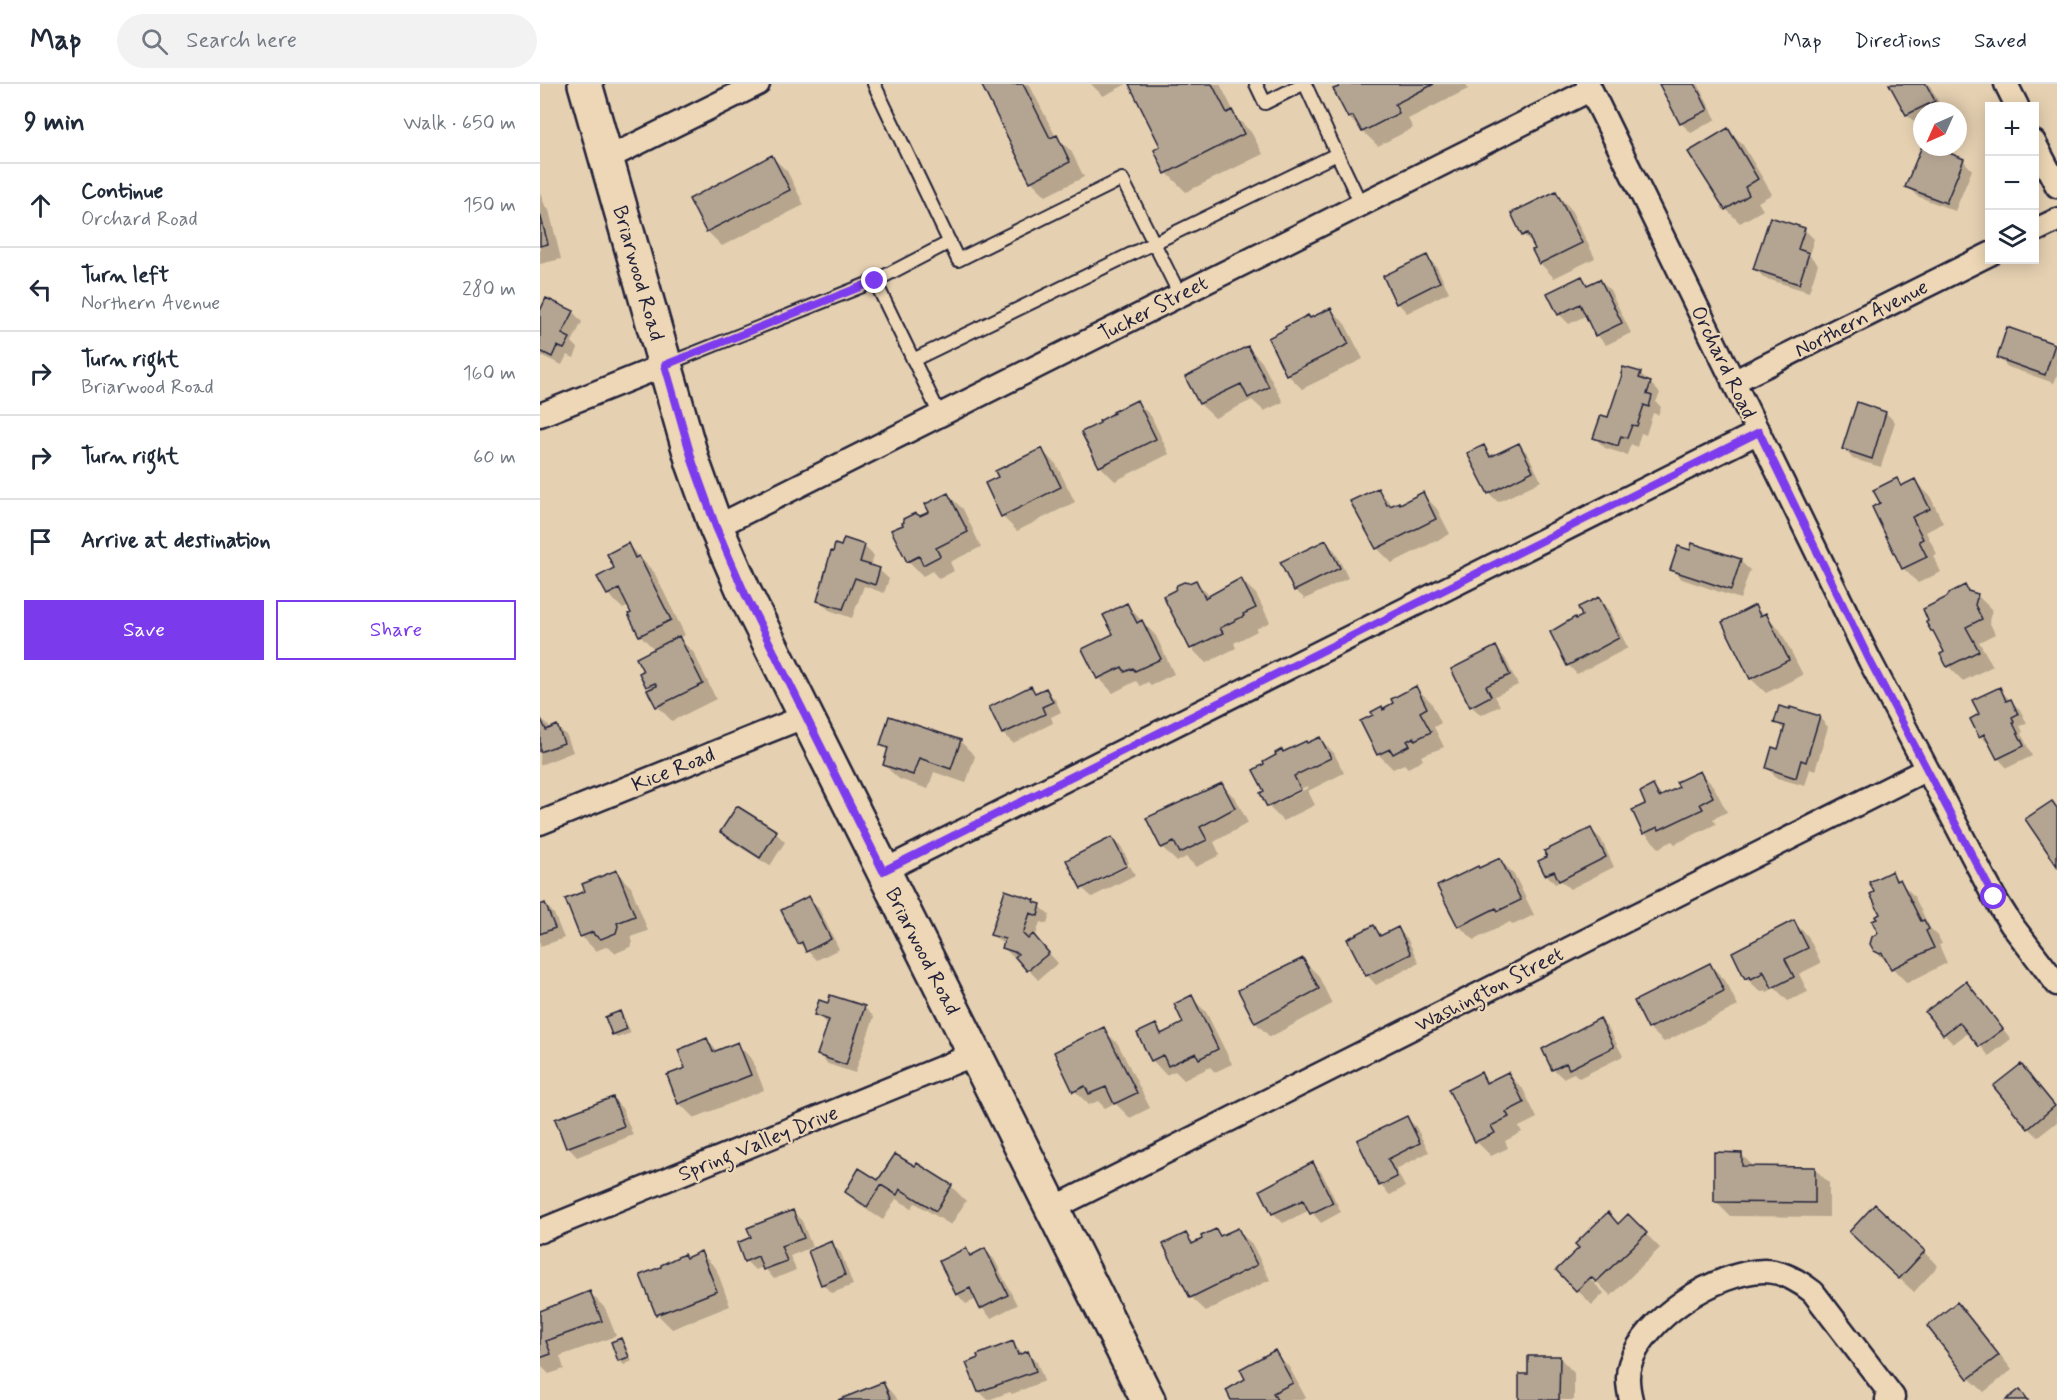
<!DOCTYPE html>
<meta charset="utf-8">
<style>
body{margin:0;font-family:Mynerve,sans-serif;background:#f2f2f3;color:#1f2937}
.controls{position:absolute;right:18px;top:18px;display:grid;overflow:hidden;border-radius:0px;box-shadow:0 3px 15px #0003}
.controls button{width:54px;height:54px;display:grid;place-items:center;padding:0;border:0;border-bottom:2px solid #e0e1e3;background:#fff;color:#1f2937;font:30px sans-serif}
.compass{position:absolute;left:1373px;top:18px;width:54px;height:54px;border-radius:50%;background:#fff;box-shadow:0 3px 15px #0003;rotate:225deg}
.stop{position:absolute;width:18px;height:18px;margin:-14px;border:4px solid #7c3aed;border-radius:50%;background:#fff}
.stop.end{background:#7c3aed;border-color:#fff;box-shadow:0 2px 6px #0008}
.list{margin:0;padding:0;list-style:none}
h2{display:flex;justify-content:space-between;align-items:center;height:78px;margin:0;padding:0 24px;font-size:26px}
h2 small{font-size:20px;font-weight:400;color:#747a83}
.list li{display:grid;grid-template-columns:39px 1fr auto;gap:18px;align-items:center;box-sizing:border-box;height:84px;padding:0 24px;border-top:2px solid #e0e1e3}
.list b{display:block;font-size:22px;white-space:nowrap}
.list p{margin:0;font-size:20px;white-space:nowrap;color:#747a83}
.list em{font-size:20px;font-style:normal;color:#747a83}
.actions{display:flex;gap:12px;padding:18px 24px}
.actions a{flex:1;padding:14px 0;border:2px solid #7c3aed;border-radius:0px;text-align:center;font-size:21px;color:#7c3aed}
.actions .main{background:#7c3aed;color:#fff}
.icon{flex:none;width:33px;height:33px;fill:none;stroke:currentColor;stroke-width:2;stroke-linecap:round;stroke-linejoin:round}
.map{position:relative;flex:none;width:1517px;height:1316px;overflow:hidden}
header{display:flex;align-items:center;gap:36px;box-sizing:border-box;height:84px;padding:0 30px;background:#fff;border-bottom:2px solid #e0e1e3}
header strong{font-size:28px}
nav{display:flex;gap:33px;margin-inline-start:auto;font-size:21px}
.search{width:420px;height:54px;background:#f2f2f3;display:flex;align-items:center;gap:15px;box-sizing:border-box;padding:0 21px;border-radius:33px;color:#747a83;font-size:22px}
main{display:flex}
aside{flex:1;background:#fff}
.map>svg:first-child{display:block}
.shadow{fill:#0003;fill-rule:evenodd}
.building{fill:#b4a593;stroke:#22223b;stroke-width:1.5}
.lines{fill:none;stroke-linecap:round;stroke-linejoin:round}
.lane-casing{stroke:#22223b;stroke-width:16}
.street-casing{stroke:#22223b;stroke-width:27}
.secondary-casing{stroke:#22223b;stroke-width:38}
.lane{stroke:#edd7b6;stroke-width:12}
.street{stroke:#edd7b6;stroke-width:22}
.secondary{stroke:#edd7b6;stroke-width:33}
.route{stroke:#7c3aed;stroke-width:8}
.labels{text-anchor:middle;stroke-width:4.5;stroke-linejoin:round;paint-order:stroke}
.street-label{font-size:21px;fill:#22223b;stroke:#edd7b6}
</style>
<header>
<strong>Map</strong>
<div class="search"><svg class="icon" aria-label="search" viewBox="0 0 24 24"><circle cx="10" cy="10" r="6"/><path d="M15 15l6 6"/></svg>Search here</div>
<nav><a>Map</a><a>Directions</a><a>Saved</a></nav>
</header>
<main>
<aside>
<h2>9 min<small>Walk · 650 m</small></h2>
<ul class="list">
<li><svg class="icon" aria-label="ahead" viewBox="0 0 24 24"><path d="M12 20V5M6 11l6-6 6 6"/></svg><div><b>Continue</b><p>Orchard Road</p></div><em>150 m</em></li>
<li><svg class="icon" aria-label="left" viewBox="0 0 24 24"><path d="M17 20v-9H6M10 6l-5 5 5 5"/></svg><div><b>Turn left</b><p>Northern Avenue</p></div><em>280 m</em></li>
<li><svg class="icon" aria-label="right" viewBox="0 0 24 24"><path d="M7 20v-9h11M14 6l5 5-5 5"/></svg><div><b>Turn right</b><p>Briarwood Road</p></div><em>160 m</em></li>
<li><svg class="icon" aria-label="right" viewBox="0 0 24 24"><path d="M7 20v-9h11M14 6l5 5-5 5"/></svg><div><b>Turn right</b></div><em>60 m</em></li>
<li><svg class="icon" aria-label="arrive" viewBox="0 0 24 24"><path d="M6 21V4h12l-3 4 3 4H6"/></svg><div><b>Arrive at destination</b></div></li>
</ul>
<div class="actions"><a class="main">Save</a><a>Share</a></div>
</aside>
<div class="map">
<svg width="1517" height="1316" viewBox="0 0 1517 1316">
<rect width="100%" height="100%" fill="#e5d0b1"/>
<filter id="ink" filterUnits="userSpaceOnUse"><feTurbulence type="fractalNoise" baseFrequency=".0167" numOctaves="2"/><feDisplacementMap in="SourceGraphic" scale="12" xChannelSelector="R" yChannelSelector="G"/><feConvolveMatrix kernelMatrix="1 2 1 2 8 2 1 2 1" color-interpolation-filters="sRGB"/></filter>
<g filter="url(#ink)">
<!-- shadow -->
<path class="shadow" d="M442,0H489L516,53L531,67L544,93L506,112L491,97Z
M551,0H587L563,12Z
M591,0H680L697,34L711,48L723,70L646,108L627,89L622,63Z
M799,0H926L928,5L868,35L873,44L838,62L809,34L795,6L801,3Z
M1121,0H1158L1176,35L1151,49L1141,39Z
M1351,0H1389L1403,26L1382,27V37L1377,40L1367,31Z
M1188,46L1203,61L1232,110L1218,118L1223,126L1200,139L1186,125Z
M232,73L247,87L264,121L182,162L167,147Z
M1423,76L1432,86L1415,127L1377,112L1367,102Z
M0,108L5,122L9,126L21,175L0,180Z
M1016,109L1030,124L1055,174L1014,194L1000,179L996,164L984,151Z
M1264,145L1274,155L1269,171L1278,180L1269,208L1224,194L1215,184Z
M887,173L896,182L909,208L867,229L858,219Z
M1042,194L1049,202L1060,196L1070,206L1091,249L1066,261L1057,251L1047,231L1029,240L1019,230Z
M791,225L805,240L823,275L762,305L748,291L730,255Z
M33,228L42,238L32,258L38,264L34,274L27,271L22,281L0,271V231Z
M1514,261L1517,264V292L1514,299L1468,283L1458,274Z
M708,263L722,278L743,318L724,327L712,316L675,334L660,320L647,293Z
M1100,289L1120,309L1116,318L1121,323L1118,331L1113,329L1106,351L1101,349L1097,363L1091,360L1087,371L1065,364L1055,354Z
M597,318L611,332L629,370L575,397L560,382L562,340Z
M1346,329L1355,338L1341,383L1313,375L1304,365Z
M979,360L988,370L1001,397L958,418L949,409L944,363L954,373Z
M501,366L516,380L535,418L477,447L462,432L460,393Z
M1356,396L1364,403L1375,397L1390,412L1403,439L1386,448L1397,470L1393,472L1401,488L1378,499L1363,484L1342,420Z
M838,406L853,422L861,421L883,410L897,425L910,450L852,479L837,464L812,418Z
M408,411L423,425L441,463L410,478L414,487L399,495L392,487L383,492L368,477L365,441L391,428Z
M785,457L795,467L808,494L765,515L755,506Z
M88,461L114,488L145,551L139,554L154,569L176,615L132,637L117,622L109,607L111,606L108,602L115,566L100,551L89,522L83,525L68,510L76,485Z
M324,462L334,472L330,483L339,486L349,495L344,509L324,502L312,534L289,526L279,516Z
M1151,468L1200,477L1210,486L1200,515L1142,495L1132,486Z
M701,496L716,510L730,538L716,545L717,547L694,559L696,564L666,579L651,564L650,501L656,498L671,513Z
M1425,503L1432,510L1438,512L1452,526L1449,537L1455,550L1439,558L1453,582L1423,597L1408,582L1406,569L1397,551L1392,546L1409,514Z
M1059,515L1068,525L1088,564L1037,590L1028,581L1044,533Z
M587,521L616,552L634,590L611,601L608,598L600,602L596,597L573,609L559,594L544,566L575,551Z
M1215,523L1240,546L1263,591L1226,609L1211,595L1184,538Z
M956,564L965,574L978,601L955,612L960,622L941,631L931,622Z
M491,604L497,610L506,606L515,615L521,628L511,633L513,639L473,659L463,650L451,624Z
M876,604L891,618L901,639L894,643L904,663L881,672L883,676L868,684L864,680L853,685L839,671L822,638L835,632L841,624L844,627Z
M1459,605L1480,626L1487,639L1480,642L1483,648L1481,649L1492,672L1467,684L1458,674L1451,661H1450L1440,652L1441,631Z
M1279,633L1288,643L1275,687L1270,685L1265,702L1237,694L1227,684L1239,667L1245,647L1236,638Z
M1,634L11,644L17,643L27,652L33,668L0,681Z
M780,655L794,669L804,689L768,707L775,721L743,737L728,722L726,708L744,669ZM767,702L768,704L736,720V717Z
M420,657L435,672L426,699L394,688L388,705L359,695L344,681L349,668L342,661Z
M1160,688L1174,703L1187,728L1173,735L1176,740L1135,760L1132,757L1119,764L1105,749L1107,720L1113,703L1123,713L1141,704Z
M682,701L696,715L708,739L674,758L680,771L656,783L646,773L637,778L622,763Z
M1051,746L1061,755L1074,783L1030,805L1021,797L1015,800L1006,790Z
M182,748L236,749L245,758L230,782L192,758Z
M572,755L582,764L589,779L544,802V805L590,782L595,791L552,813L542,804Z
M960,776L974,790L994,831L973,841L970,838L934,856L919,842Z
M76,788L91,803L108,847L90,853L92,857L90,863L76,869L68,862L56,867L41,852L47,808Z
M1351,789L1374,812L1390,844L1398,852L1402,860L1399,861L1407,879L1367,899L1335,866L1340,850L1342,831Z
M269,814L278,823L299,865L277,876L259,859Z
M494,817L510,831L507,840L500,838L495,854L518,879L498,896L479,875L473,873L463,863L464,861L452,850Z
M5,820L14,830L24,854L0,863V822Z
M1253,838L1268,852L1281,879L1259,890L1268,908L1248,917L1235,904L1227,908L1225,906L1221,908L1206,894Z
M834,843L843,852L857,845L867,854L879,879L836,901L827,891Z
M763,876L778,891L792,920L730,953L716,939L700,907Z
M1170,881L1185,896L1198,922L1124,958L1109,944Z
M1426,899L1471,955L1449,972L1429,948L1413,960L1404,950Z
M651,913L666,928L692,980L675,988L670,983L644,996L635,987L626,991L612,976L616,942L624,950L645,940Z
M324,923L334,933L315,989L288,980L279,971L288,941L276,930Z
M80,929L84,933L91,949L77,954L73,950Z
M1060,936L1069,945L1083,972L1039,994L1034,989L1023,994L1013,985L1016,957Z
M563,945L578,960L610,1024L590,1034L575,1019L565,1024L558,1017L549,1021L535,1007Z
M167,956L178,968L197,960L212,975L224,1006L154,1034L139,1019L147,985Z
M1481,982L1517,1024V1038L1498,1053L1489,1044Z
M941,990L950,999L968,990L983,1005L997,1034L979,1043L982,1048L965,1057L968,1064L951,1072L936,1057Z
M72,1014L82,1024L93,1051L37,1073L28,1063Z
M866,1033L876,1043L889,1068L856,1085L865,1103L850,1111L840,1101L819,1057Z
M1201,1070L1215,1084L1275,1085L1289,1099V1133L1190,1132L1175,1117Z
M773,1080L782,1089L801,1128L781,1139L770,1126L743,1139L734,1130L722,1107Z
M377,1081L411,1102L426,1117L411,1141L375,1119L372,1124L356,1115L343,1136L321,1122L307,1108L339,1098L375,1084Z
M253,1128L262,1137L272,1163L250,1172L256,1186L234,1195L224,1183L215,1186L206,1177L213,1154Z
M1088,1132L1120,1164L1071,1212L1046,1187L1044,1189L1064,1209L1052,1221L1018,1186L1079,1141Z
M675,1146L682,1153L697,1146L712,1160L730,1196L666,1227L651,1213L646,1150L655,1160Z
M291,1159L301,1169L313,1201L292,1209L282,1200Z
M1325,1163L1384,1168L1398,1182L1374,1208Z
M426,1166L432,1172L445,1166L454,1175L477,1221L451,1234L442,1224L437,1215L426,1220L417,1210Z
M161,1169L176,1184L190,1222L132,1245L117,1230L123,1184L144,1172L147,1175Z
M50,1209L65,1224L76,1252L20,1272L24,1285L9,1290L0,1281V1228Z
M1417,1220L1432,1235L1472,1286L1444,1308L1429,1294Z
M81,1255L85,1260L92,1277L84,1281L79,1276Z
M473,1259L483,1271L487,1269L497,1278L504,1297L472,1310L470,1308L448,1316L439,1307Z
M735,1268L749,1283L766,1314L762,1316H693L707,1296Z
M1020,1274L1034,1289V1316H980L989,1292Z
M343,1299L358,1316H302Z"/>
<!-- building -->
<path class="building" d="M441,0H483L510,54L517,51L530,78L490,98Z
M589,0H672L687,29L692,26L704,50L625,90L614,66L620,62Z
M797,0H894L855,20L859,29L822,48L813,32L808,34L793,5L799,3Z
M1119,0H1155L1168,26L1140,40Z
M1349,0H1386L1395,17L1366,31Z
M1188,44L1218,95L1205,103L1209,111L1185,126L1148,68Z
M1382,62L1395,63L1424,75L1406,119L1365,103Z
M232,71L250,106L166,148L149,115Z
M1016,107L1042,159L999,180L992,166L995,165L987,149L982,152L971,129Z
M0,130L8,160L0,162Z
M1230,133L1265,144L1258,165L1269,169L1259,200L1213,185Z
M887,171L900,198L856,220L843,192Z
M1042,192L1047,201L1060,195L1082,239L1055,252L1040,220L1018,231L1007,209Z
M6,214L34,227L22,250L30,254L24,265L17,262L12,273L0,267V227Z
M791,224L809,260L746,291L728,254L746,245L745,243L768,231L770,234Z
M1467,243L1515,260L1505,291L1457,274Z
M708,262L729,303L708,314L701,300L659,320L645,293Z
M1083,283L1101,288L1099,294L1111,298L1107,310L1112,312L1109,323L1104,321L1097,342L1092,341L1087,354L1081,352L1078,362L1053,354L1061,331L1068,333L1082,291L1081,290Z
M597,316L616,355L559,383L541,348L560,339L559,337L574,329L573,328Z
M1317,318L1346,328L1332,375L1302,365Z
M979,359L993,387L948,410L927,369L944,361L950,373Z
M502,364L521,403L461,433L445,399L458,393L455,387Z
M1357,394L1361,402L1375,395L1390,425L1372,433L1383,455L1379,457L1387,473L1362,485L1332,423L1340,419L1333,406Z
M838,404L847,421L849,420L850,422L859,418L860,420L883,408L896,435L836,465L810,417Z
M408,409L428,448L396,464L400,472L383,481L379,472L367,478L351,446L363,441L362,439L364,438L363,435L375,429L380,432L389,428L385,420Z
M304,454L325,461L320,478L340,484L335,501L315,494L303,525L277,517L291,467L293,468L295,460L301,462Z
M786,456L800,484L754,507L740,478Z
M88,459L95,474L99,472L131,536L99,552L88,530L91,529L79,505L67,511L57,493L74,484L67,470Z
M1152,459L1201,475L1191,506L1130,486L1138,462L1150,466Z
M701,494L716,524L703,530L704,532L680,544L683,549L650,565L623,512L635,506L637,501L644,498L649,499L656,496L665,514Z
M1425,501L1428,507L1438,510L1435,521L1442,535L1426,543L1439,567L1407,583L1400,570L1404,568L1393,547H1391L1386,538L1388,537L1383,525L1407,513L1409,509Z
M1059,513L1079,554L1027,582L1010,548L1035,533L1036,535L1042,532L1038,523Z
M587,519L597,539L602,536L621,575L595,587L593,584L585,588L582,583L557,595L542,565L573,550L563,531Z
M1215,521L1220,532L1226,529L1249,576L1210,595L1182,538Z
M139,552L163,600L116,623L107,606L117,602L115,599L106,603L99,589L103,587L96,574Z
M956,562L970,591L946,602L951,612L930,623L911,585Z
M491,602L495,609L506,604L513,618L502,623L505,630L462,650L449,623Z
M876,602L887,624L880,628L891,648L875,656L874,653L867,657L870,661L853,670L850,665L837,671L820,637L833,631L831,628L842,622L843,626L845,625L844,624L853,619L851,615Z
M1460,603L1466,617L1471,615L1478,630L1472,633L1474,638L1473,639L1484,662L1457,675L1444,650L1439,653L1430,635L1439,630L1432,616Z
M1239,622L1250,625V623L1280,632L1266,678L1261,676L1256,694L1226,684L1232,663L1238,665L1245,642L1234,639Z
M349,632L421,656L411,685L379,674L373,691L343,681L348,664L340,661Z
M0,633L6,646L17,641L24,659L0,668Z
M780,653L791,674L754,692L761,706L727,723L720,709L724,707L713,686L724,680L723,678L736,671L735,669L742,665L743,668L766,657L767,659Z
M1160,687L1173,713L1160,720L1163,725L1119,746L1118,743L1103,750L1092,726L1105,720L1100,708L1113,701L1119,713L1139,703L1136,698Z
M682,699L695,724L660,743L667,756L640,769L634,758L621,764L606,734Z
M1512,717L1517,724V782L1485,735Z
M197,722L237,747L220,774L180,748Z
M1051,744L1066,773L1019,797L1014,787L1005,791L998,777L1007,773L1004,767Z
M572,753L587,782L541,805L526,776Z
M960,774L981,816L958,827L956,824L918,843L897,802L938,782L939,784Z
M77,786L95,832L77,839L78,842L76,849L61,855L54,851L53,848L40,853L25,815L45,807L42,800Z
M1352,787L1356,797L1360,795L1381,837L1384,836L1389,845L1386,847L1394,864L1351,885L1342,869L1340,870L1334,867L1330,860L1332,853L1338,849L1332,837L1337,835L1335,833L1340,830L1330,810L1334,808L1329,798Z
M465,806L495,816L494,818L501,820L498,832L490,829L483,850L488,855L493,850L509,869L487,887L475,873L478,870L477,869L462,864L465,855L450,851Z
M269,812L291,855L266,868L262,858L258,860L241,826Z
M5,819L15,844L0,850V821Z
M1254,836L1268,864L1245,875L1254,893L1232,904L1223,886L1221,887L1223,889L1211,895L1210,892L1205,895L1192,868Z
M834,841L840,852L858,843L871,870L826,892L807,855Z
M763,874L779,905L715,939L698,906Z
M1170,879L1184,907L1108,945L1094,917Z
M1426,897L1463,945L1439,963L1419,938L1403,951L1385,928Z
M290,911L325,922L306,981L277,971L289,936L274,931L279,916L288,919Z
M652,911L678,965L659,975L656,969L628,982L623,971L611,977L597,949L616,940L621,950L643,939L634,920Z
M80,927L87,945L72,951L65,933Z
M1060,934L1074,963L1029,985L1026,979L1012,986L1002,965Z
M564,943L597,1009L574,1020L566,1003L549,1010L545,1002L533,1008L514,968Z
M167,954L173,968L198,958L211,991L138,1020L127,991L145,984L138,966Z
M1481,980L1515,1022L1488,1045L1453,1002Z
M941,988L946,999L968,988L984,1019L966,1028L969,1033L951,1042L955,1049L935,1058L908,1005Z
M73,1013L84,1042L26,1064L15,1035Z
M867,1032L880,1059L848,1075L857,1093L839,1102L817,1056Z
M1174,1068L1202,1069V1082L1275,1083V1119L1174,1118Z
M355,1070L375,1082L377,1079L412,1101L396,1127L360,1105L357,1111L341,1101L327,1123L305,1108L319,1084L338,1096Z
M773,1078L793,1119L770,1130L763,1116L732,1130L720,1106Z
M1335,1120L1385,1167L1359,1195L1309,1148Z
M253,1126L264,1154L241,1162L247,1177L223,1186L218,1172L204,1178L197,1159L211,1153L207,1144Z
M1068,1128L1078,1140L1088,1130L1107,1149L1056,1198L1051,1193L1036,1207L1016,1186L1039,1164L1035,1160Z
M698,1144L717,1181L650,1214L623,1160L646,1149L652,1160L662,1155L661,1152L676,1145L680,1152Z
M292,1157L305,1191L281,1201L268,1167Z
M426,1164L430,1172L445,1164L468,1211L440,1225L430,1204L416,1211L399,1177Z
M161,1167L177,1207L116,1231L100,1191L121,1183V1181L144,1170L146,1174Z
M50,1207L62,1237L6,1257L11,1270L0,1274V1227Z
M1417,1218L1459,1271L1428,1295L1387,1242Z
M81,1254L89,1273L78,1277L71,1258Z
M473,1257L478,1271L488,1267L496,1287L438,1308L426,1279L438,1274L437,1271Z
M735,1266L753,1299L733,1309L737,1316H691L686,1306L705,1295L700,1285Z
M988,1272H1020L1019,1316H979V1290H988Z
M343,1298L351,1316H298Z
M1480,1305L1488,1316H1466Z"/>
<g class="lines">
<defs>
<path id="lane" d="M334,0L418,176L582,95L640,211
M716,0L725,19L763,0
M765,0L797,70
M335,197L400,331
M373,276L797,70L821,120
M127,280L335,197L410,158"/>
<path id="street" d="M1048,0L1330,577L1387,685L1454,813L1471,840L1517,900
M1466,0L1477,22
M1494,58L1517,102
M66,75L218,0
M1494,147L1517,136
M1193,298L1450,170
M0,331L125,281
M176,443L1050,6
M0,739L266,632
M343,787L1219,348
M512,1125L1387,685
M0,1147L435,970
M1091,1316C1088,1304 1086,1292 1090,1280C1105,1234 1176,1188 1224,1187C1243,1187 1259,1197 1273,1208L1353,1313L1347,1316"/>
<path id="secondary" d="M45,0L153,379L176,443L205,510L608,1316"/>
</defs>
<!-- lane casing -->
<use href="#lane" class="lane-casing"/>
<!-- street casing -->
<use href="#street" class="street-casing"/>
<!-- secondary casing -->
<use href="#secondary" class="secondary-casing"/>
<!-- lane -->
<use href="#lane" class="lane"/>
<!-- street -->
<use href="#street" class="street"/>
<!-- secondary -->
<use href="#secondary" class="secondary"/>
</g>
</g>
<g class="lines" filter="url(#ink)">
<!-- route -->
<path class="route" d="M335,197L125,281L153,379L176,443L205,510L343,787L1219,348L1330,577L1454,813"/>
</g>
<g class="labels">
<!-- street labels -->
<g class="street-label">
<text transform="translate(99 189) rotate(74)" y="7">Briarwood Road</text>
<text transform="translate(613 224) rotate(-27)" y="7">Tucker Street</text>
<text transform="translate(1321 234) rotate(-27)" y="7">Northern Avenue</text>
<text transform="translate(1184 278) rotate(64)" y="7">Orchard Road</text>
<text transform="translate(133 685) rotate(-22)" y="7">Kice Road</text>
<text transform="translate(383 867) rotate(63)" y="7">Briarwood Road</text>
<text transform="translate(949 905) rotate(-27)" y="7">Washington Street</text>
<text transform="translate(218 1059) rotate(-22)" y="7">Spring Valley Drive</text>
</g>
</g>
</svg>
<div class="controls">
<button>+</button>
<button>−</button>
<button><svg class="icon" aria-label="layers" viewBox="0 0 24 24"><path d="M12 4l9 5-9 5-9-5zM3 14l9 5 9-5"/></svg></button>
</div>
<svg class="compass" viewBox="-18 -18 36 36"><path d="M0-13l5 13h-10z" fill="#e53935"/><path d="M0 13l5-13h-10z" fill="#747a83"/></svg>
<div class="stop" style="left:1454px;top:813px"></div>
<div class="stop end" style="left:335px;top:197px"></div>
</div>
</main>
